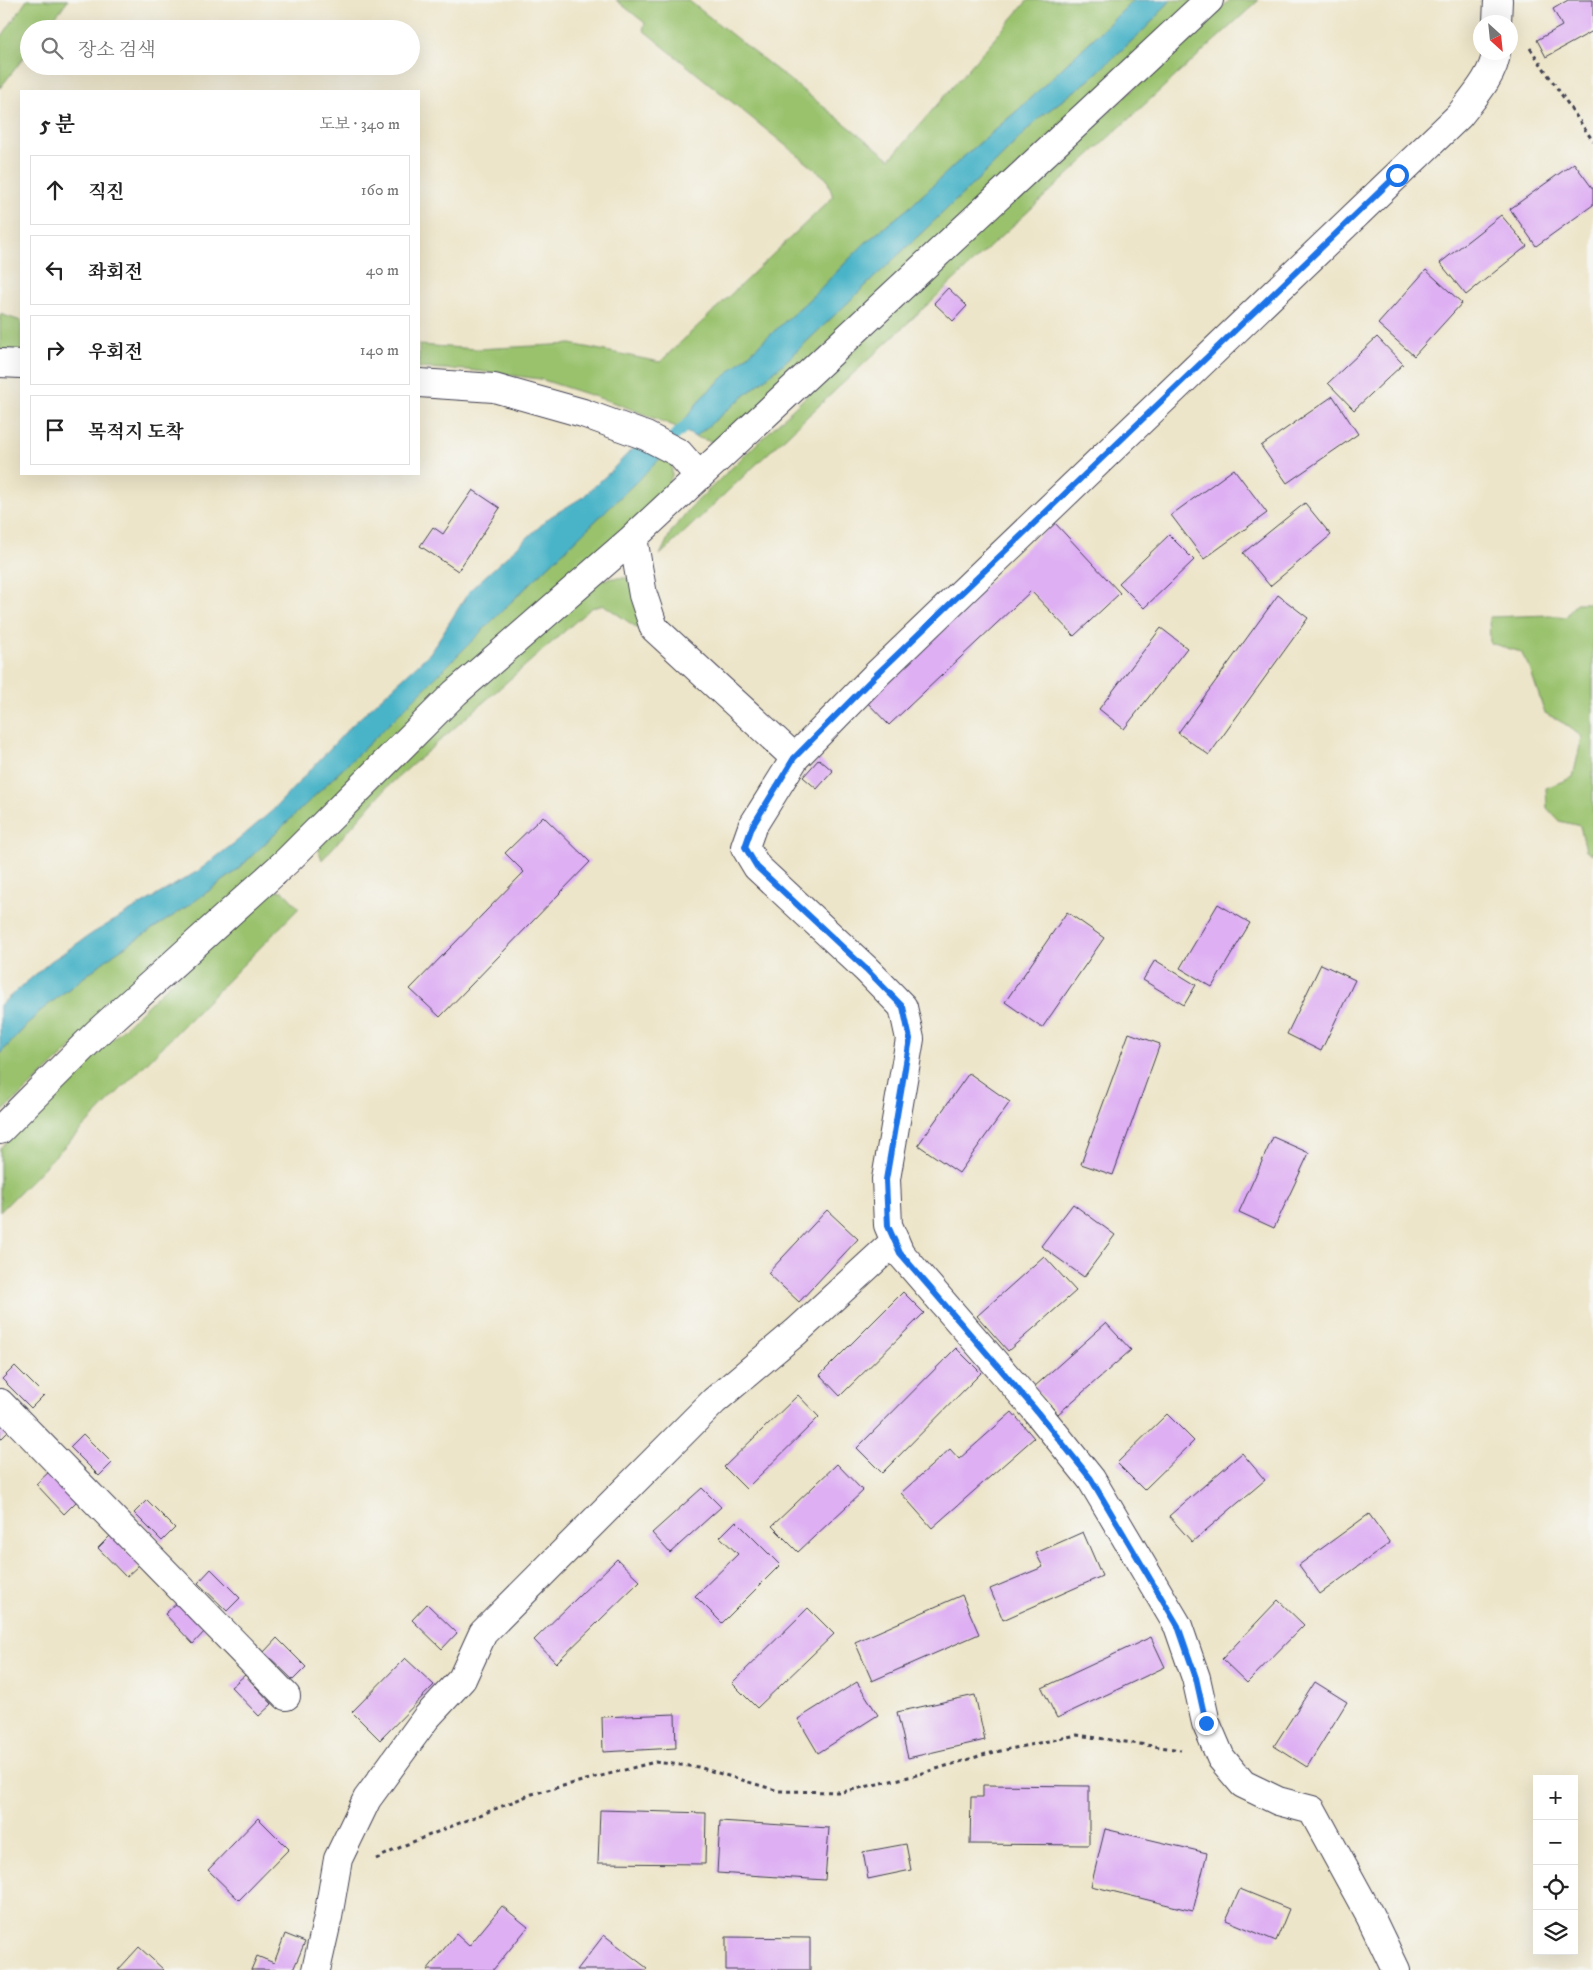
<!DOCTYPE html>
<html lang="ko">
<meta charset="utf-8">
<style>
body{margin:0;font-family:"IM FELL DW Pica","Noto Serif KR",serif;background:#f2f2f2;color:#222}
.controls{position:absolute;right:15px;bottom:15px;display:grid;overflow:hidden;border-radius:0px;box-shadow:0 5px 20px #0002}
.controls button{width:45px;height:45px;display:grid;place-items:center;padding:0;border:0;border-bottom:1px solid #e0e0e0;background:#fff;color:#222;font:25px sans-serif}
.compass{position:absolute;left:1473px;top:15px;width:45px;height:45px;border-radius:50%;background:#fff;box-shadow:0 5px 20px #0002;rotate:153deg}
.stop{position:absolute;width:15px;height:15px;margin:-11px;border:4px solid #1a73e8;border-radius:50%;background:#fff}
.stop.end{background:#1a73e8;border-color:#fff;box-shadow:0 1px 5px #0008}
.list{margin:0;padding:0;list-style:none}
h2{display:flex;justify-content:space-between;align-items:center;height:65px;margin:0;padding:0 20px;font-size:21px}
h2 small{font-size:16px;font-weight:400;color:#767676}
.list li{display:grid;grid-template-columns:32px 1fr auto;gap:15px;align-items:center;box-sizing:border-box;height:70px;margin:0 10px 10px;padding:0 10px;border:1px solid #e0e0e0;border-radius:0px}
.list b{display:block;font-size:19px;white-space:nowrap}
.list em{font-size:16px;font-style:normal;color:#767676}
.icon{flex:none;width:28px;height:28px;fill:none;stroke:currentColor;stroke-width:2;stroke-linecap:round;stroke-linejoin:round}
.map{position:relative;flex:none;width:1593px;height:1970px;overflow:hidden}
.search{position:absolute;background:#fff;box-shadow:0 5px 20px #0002;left:20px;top:20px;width:400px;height:55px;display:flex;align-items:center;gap:12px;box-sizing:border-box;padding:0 18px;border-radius:28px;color:#767676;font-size:19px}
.panel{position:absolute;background:#fff;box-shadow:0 5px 20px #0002;left:20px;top:90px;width:400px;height:385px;border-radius:0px}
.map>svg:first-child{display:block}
.green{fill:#9ac26d;stroke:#5e7254}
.water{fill:#4ab4c8;stroke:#366b82}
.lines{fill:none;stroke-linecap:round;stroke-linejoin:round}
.stream{stroke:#4ab4c8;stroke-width:11}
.building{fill:#deaff3}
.minor-casing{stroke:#403f50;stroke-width:30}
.path{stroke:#403f50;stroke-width:3;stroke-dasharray:4 4;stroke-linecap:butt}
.minor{stroke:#fff;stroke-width:28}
.route{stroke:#1a73e8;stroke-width:6}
</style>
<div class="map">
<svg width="1593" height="1970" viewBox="0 0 1593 1970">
<rect width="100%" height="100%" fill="#f6f6f2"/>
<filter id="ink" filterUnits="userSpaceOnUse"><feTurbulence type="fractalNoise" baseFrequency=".02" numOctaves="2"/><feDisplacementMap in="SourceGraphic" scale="10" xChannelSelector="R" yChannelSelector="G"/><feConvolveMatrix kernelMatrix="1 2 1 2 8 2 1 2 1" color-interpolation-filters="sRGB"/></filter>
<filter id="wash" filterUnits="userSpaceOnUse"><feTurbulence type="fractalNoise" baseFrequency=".0096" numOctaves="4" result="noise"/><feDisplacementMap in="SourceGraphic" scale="20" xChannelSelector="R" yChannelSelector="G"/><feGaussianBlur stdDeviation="1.12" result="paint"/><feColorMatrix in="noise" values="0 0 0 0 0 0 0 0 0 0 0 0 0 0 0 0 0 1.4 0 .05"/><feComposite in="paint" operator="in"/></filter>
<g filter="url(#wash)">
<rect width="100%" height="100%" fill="#ede5c9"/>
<!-- green -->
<path class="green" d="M27,0H68L46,29H29V51L0,88V39Z
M616,0H688L890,159L1028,0H1134L1019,109L960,160L911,206L864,244L815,294L701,398L679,428L618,404L540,379L469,370L419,368V345L477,349L571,344L660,362L833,197L827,179L643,30L645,23Z
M1171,0H1195L731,434L713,442L695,437L784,363L989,169L1039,118L1089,80L1147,27Z
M1230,0H1259C1058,183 858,368 660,555L671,532L690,508L927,280Z
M0,314L21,321V351L0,350Z
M663,456L672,463V476L666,487L641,519L0,1114V1054L39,1012L115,953L179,912L234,873L380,733L509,604Z
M614,578H629L649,636L604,605L591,608L387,787L322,860L316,842L459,698L600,580Z
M1576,603H1593V855L1586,850L1580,826L1559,821L1547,808L1546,788L1573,777L1582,737L1565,724L1545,713L1530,669L1521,652L1490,643L1489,617L1550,615L1566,617Z
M271,891H283L299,908L0,1212V1148L217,938Z"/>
<!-- water -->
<path class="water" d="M1134,0H1171L1147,27L1089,80L1039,118L989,169L784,363L695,437L679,428L701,398L815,294L864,244L911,206L960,160L1019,109Z
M634,447L663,456L509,604L380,733L234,873L179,912L115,953L39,1012L0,1054V1005L51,961L93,933L198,871L237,841L273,810L349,728L430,653L470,590L550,517L583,497L610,472Z"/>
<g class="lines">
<!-- stream -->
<path class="stream" d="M665,445L693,419"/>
</g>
<g id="blocks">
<!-- building -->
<path class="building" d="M1568,0H1593V31L1546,57L1537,40L1562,26L1553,9Z
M1574,163L1593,189V205L1536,246L1510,209Z
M1501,215L1527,246L1466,295L1440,263Z
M1426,270L1462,303L1414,356L1378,324Z
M948,288L967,306L953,321L934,303Z
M1377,337L1403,364L1354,410L1328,383Z
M1333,396L1358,434L1287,483L1261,446Z
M1234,469L1267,513L1204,559L1171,515Z
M473,490L500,508L458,571L420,546L433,527L443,534Z
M1305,503L1331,535L1270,586L1243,553Z
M1054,522L1120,593L1074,636L1031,591L889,725L864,699Z
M1169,535L1194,560L1144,608L1119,583Z
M1278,595L1308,618L1209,755L1178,733Z
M1161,628L1187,648L1124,729L1099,709Z
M819,759L833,771L817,789L803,777Z
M543,816L590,862L440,1017L410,989L524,872L505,853Z
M1218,904L1250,923L1212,987L1180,968Z
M1067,912L1104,938L1042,1028L1005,1002Z
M1155,960L1196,985L1184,1005L1143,980Z
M1321,964L1355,980L1321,1051L1287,1034Z
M1129,1033L1160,1044L1113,1175L1081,1164Z
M969,1073L1010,1102L959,1173L918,1145Z
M1273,1137L1309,1153L1274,1228L1239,1212Z
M1073,1204L1115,1235L1084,1277L1041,1246Z
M827,1210L858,1239L799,1302L768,1273Z
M1044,1256L1076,1291L1008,1351L977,1316Z
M903,1292L924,1313L840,1396L820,1375Z
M1106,1323L1131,1350L1058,1414L1034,1387Z
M956,1348L981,1373L882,1473L857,1448Z
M15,1366L44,1395L31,1408L2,1379Z
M798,1395L819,1417L746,1489L724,1467Z
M1012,1412L1034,1438L932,1528L901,1493L950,1449L959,1459Z
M1167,1414L1194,1441L1144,1490L1117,1463Z
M0,1417L11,1429L0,1440Z
M83,1434L112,1463L99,1476L70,1447Z
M1242,1453L1265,1480L1192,1542L1169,1516Z
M837,1464L863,1491L798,1552L772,1526Z
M50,1471L78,1500L64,1514L36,1484Z
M702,1488L721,1507L670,1553L652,1533Z
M147,1500L175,1528L162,1541L134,1513Z
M1369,1514L1390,1543L1320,1594L1299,1565Z
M736,1521L780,1565L722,1623L695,1596L738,1554L720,1537Z
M1083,1532L1102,1576L1003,1620L990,1589L1043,1567L1036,1553Z
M111,1535L139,1565L126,1577L98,1548Z
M617,1559L640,1581L556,1663L534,1640Z
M211,1569L240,1598L227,1611L198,1583Z
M962,1595L979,1634L872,1681L855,1642Z
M1278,1600L1304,1625L1247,1683L1222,1659Z
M179,1601L206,1630L193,1644L165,1614Z
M427,1604L457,1633L442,1649L412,1620Z
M808,1608L834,1634L757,1708L732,1683Z
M1151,1637L1165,1667L1057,1718L1042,1688Z
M277,1638L306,1667L293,1680L264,1652Z
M405,1658L434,1685L380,1740L352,1712Z
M245,1675L272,1704L259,1716L231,1687Z
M857,1682L878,1715L818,1753L798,1719Z
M1315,1682L1347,1702L1307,1767L1274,1746Z
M975,1695L985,1740L908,1758L897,1712Z
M675,1714L676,1748L603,1752L602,1717Z
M983,1785L1089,1786V1845L970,1844L971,1797H983Z
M600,1810L706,1813L705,1864L598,1863Z
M258,1818L289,1849L239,1900L208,1870Z
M720,1821L829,1828L825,1880L717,1873Z
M1105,1829L1207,1853L1193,1911L1091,1886Z
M906,1844L911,1870L868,1879L863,1852Z
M1240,1889L1289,1909L1276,1941L1226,1920Z
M502,1906L528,1927L493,1970H427L456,1934L469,1946Z
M285,1934L305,1942L293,1970H251L257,1956L274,1963Z
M604,1935L647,1968L646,1970H577Z
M726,1937L810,1938V1970H726Z
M139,1947L164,1970H118Z"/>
</g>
</g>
<g filter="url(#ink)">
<use href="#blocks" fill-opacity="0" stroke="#403f50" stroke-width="1"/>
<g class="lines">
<defs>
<path id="minor" d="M1497,22L1498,0
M0,363L21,364
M419,383L494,388L583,413L646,436L679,453L699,476
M633,538L643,595L654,628L795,758
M0,1130L97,1033L287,861L455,693L633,538L1209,0
M0,1403L286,1696
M316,1970L328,1917L338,1859L367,1799L426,1718L462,1679L483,1633L714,1401L796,1332L895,1241
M1396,1970L1370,1916L1312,1810L1278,1801L1243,1784L1221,1758L1206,1723L1196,1678L1178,1626L1091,1479L1034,1408L900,1253L888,1225L886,1179L910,1039L903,1007L866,969L757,867L745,847L752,827L795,758L876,675L1459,116C1472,99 1495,74 1496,52"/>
</defs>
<!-- minor casing -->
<use href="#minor" class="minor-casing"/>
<!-- path -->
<path class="path" d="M1530,48L1593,141
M376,1859L405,1845L532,1794L655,1762L698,1767L779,1791L842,1792L913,1776L986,1754L1077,1735L1181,1750"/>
<!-- minor -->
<use href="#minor" class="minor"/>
</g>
</g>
<g class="lines" filter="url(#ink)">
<!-- route -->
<path class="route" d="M1206,1723L1196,1678L1178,1626L1091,1479L1034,1408L900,1253L888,1226L886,1180L910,1039L903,1007L866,969L757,867L745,847L752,827L794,758L876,675L1397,175"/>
</g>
</svg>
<div class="controls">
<button>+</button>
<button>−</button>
<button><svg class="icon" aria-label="locate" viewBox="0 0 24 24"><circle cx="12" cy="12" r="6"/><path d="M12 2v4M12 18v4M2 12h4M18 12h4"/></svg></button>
<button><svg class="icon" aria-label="layers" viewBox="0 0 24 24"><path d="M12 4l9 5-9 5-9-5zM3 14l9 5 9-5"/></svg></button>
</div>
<svg class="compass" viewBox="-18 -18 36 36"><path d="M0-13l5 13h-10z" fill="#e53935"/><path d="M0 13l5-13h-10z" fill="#767676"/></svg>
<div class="stop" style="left:1397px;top:175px"></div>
<div class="stop end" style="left:1206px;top:1723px"></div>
<div class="search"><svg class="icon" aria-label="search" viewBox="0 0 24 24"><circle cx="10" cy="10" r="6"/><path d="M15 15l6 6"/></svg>장소 검색</div>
<section class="panel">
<h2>5 분<small>도보 · 340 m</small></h2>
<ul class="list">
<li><svg class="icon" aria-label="ahead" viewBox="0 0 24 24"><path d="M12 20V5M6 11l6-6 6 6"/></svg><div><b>직진</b></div><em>160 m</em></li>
<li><svg class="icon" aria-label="left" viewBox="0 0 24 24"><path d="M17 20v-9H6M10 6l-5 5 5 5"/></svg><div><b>좌회전</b></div><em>40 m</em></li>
<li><svg class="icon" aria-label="right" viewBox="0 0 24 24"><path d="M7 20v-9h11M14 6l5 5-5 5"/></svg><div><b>우회전</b></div><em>140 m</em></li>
<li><svg class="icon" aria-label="arrive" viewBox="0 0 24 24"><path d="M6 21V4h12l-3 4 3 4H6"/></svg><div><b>목적지 도착</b></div></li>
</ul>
</section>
</div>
